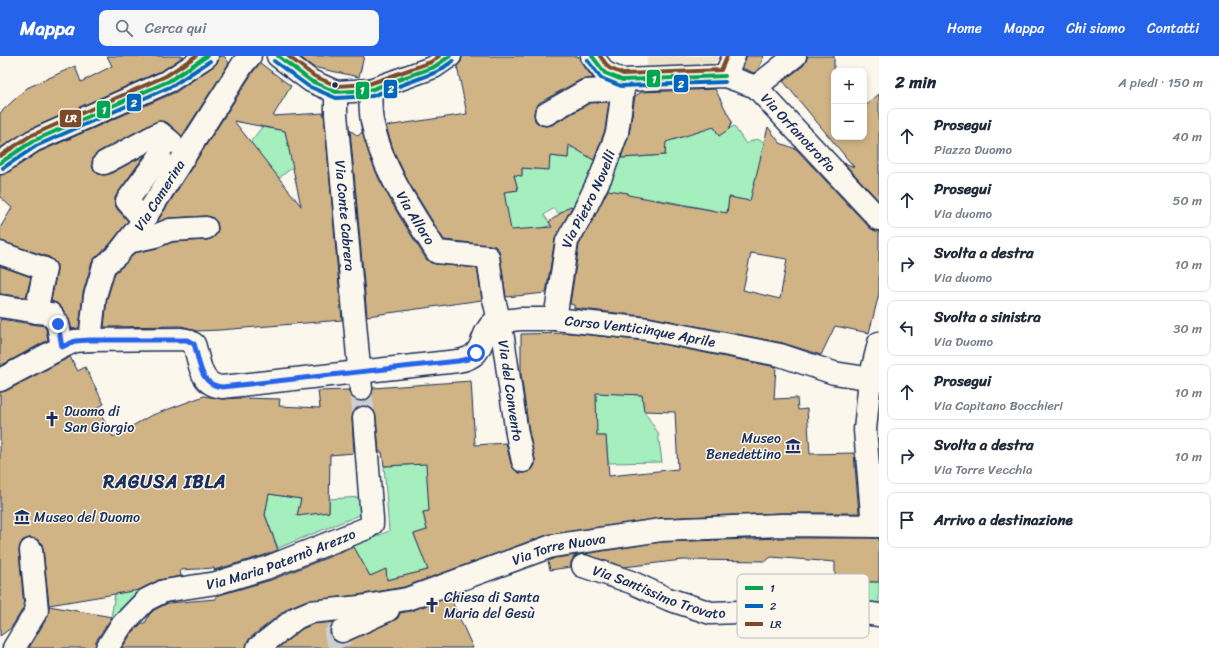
<!DOCTYPE html>
<html lang="it">
<meta charset="utf-8">
<style>
body{margin:0;font-family:Sriracha,sans-serif;background:#f6f6f7;color:#1f2937}
.controls{position:absolute;right:12px;top:12px;display:grid;overflow:hidden;border-radius:8px;box-shadow:0 2px 6px #0003}
.controls button{width:36px;height:36px;display:grid;place-items:center;padding:0;border:0;border-bottom:1px solid #e0e1e3;background:#fff;color:#1f2937;font:20px sans-serif}
.stop{position:absolute;width:12px;height:12px;margin:-9px;border:3px solid #2563eb;border-radius:50%;background:#fff}
.stop.end{background:#2563eb;border-color:#fff;box-shadow:0 1px 4px #0008}
.list{margin:0;padding:0;list-style:none}
h2{display:flex;justify-content:space-between;align-items:center;height:52px;margin:0;padding:0 16px;font-size:17px}
h2 small{font-size:13px;font-weight:400;color:#747a83}
.list li{display:grid;grid-template-columns:26px 1fr auto;gap:12px;align-items:center;box-sizing:border-box;height:56px;margin:0 8px 8px;padding:0 8px;border:1px solid #e0e1e3;border-radius:8px}
.list b{display:block;font-size:15px;white-space:nowrap}
.list p{margin:0;font-size:13px;white-space:nowrap;color:#747a83}
.list em{font-size:13px;font-style:normal;color:#747a83}
.icon{flex:none;width:22px;height:22px;fill:none;stroke:currentColor;stroke-width:2;stroke-linecap:round;stroke-linejoin:round}
.map{position:relative;flex:none;width:879px;height:592px;overflow:hidden}
header{display:flex;align-items:center;gap:24px;box-sizing:border-box;height:56px;padding:0 20px;background:#2563eb;color:#fff}
header strong{font-size:19px}
nav{display:flex;gap:22px;margin-inline-start:auto;font-size:14px}
.search{width:280px;height:36px;background:#f6f6f7;display:flex;align-items:center;gap:10px;box-sizing:border-box;padding:0 14px;border-radius:8px;color:#747a83;font-size:15px}
main{display:flex}
aside{flex:1;background:#fff}
.map>svg:first-child{display:block}
.built{fill:#eee3cd}
.green{fill:#a5eebd;stroke:#608e8e}
.building{fill:#d0b485;stroke:#1b2f5e;fill-rule:evenodd}
.lines{fill:none;stroke-linecap:round;stroke-linejoin:round}
.minor-tunnel{stroke:#cecfd0;stroke-width:22;stroke-dasharray:22 11;stroke-linecap:butt}
.minor-casing{stroke:#1b2f5e;stroke-width:25}
.minor{stroke:#fbf7ec;stroke-width:22}
.bus-1-casing{stroke:#fbf7ec;stroke-width:7}
.bus-2-casing{stroke:#fbf7ec;stroke-width:7}
.bus-3-casing{stroke:#fbf7ec;stroke-width:7}
.bus-1{stroke:#00a651;stroke-width:4}
.bus-2{stroke:#0065bd;stroke-width:4}
.bus-3{stroke:#7a4b2a;stroke-width:4}
.route{stroke:#2563eb;stroke-width:5}
.bus-dot{fill:#1b2f5e;stroke:#fbf7ec;stroke-width:1.5}
.labels{text-anchor:middle;stroke-width:3;stroke-linejoin:round;paint-order:stroke}
.street-label{font-size:14px;fill:#1b2f5e;stroke:#fbf7ec}
.poi-label{font-size:14px;fill:#1b2f5e;stroke:#fbf7ec;text-anchor:start}
.district-label{font-size:18px;font-weight:bold;letter-spacing:1px;fill:#1b2f5e;stroke:#fbf7ec}
.key{fill:#fbf7ec;stroke:#b8bbc1;stroke-width:1}
.key-label{font-size:11px;fill:#1b2f5e}
.line-badge{stroke:#fbf7ec;stroke-width:1.5}
.badge-label{font-size:11px;text-anchor:middle;font-weight:bold;fill:#fff}
</style>
<header>
<strong>Mappa</strong>
<div class="search"><svg class="icon" aria-label="search" viewBox="0 0 24 24"><circle cx="10" cy="10" r="6"/><path d="M15 15l6 6"/></svg>Cerca qui</div>
<nav><a>Home</a><a>Mappa</a><a>Chi siamo</a><a>Contatti</a></nav>
</header>
<main>
<div class="map">
<svg width="879" height="592" viewBox="0 0 879 592">
<rect width="100%" height="100%" fill="#fbf7ec"/>
<filter id="ink" filterUnits="userSpaceOnUse"><feTurbulence type="fractalNoise" baseFrequency=".025" numOctaves="2"/><feDisplacementMap in="SourceGraphic" scale="8" xChannelSelector="R" yChannelSelector="G"/><feConvolveMatrix kernelMatrix="1 2 1 2 8 2 1 2 1" color-interpolation-filters="sRGB"/></filter>
<g filter="url(#ink)">
<!-- built -->
<path class="built" d="M647,0H721L720,3L703,12L647,10Z"/>
<!-- green -->
<path class="green" d="M667,64L714,71L719,79L734,70L746,88L756,83L765,86L761,148L729,141L725,175L712,154L656,143L652,162L625,159L628,137L602,134L611,103L665,99Z
M262,71L285,75L293,111L279,122L245,93Z
M587,91L584,98L599,108L578,156L570,150L559,158L554,152L544,159L551,169L542,172L510,196L504,136L518,134L514,119H522V112L548,114L550,100L568,102V92Z
M586,336L642,339L644,355L658,377L662,406L608,407L606,380H597L595,355Z
M420,365L442,453L423,456L427,474L414,478L422,498L437,509L424,515L387,524L386,514L370,520L353,490L389,475L384,410L409,409Z
M269,438L301,443L297,459L329,456V443L361,441L362,458L278,492L265,458Z
M145,520L157,526L122,563L111,561L115,538Z
M835,525L879,526V553L848,549L800,528L821,529Z"/>
<!-- building -->
<path class="building" d="M107,0H184L163,14L28,74L0,92V57L27,32L75,10L81,26L112,10Z
M219,0H224L229,7L182,80L168,67L161,65L155,66L98,96L93,101L92,107L93,113L98,118L104,119L110,118L145,99L117,138L115,142V148L117,153L128,165L109,189L96,201L92,206L83,237L79,272L72,273L68,261L61,251L57,247L51,245L57,215V209L54,205L49,201L0,185V172L12,152L0,141V119L7,117L39,96L176,36L214,10L218,6Z
M299,0H364L359,21L313,11Z
M462,0H578L582,8L593,22L580,24L539,47L535,52L534,58L535,65L540,69L546,70L552,69L590,47L609,46L605,74L594,104L569,89L568,102L550,100L549,114L522,112V120L514,119L518,134L504,136L511,174L552,171L549,166L570,150L572,151L555,183L546,237L506,241L500,199L499,194L495,190L489,189L444,184L409,127L394,96L386,70L467,58L457,10L461,6Z
M746,0H764L758,14L754,17L742,12Z
M808,0H834V81H864V51L879,38V145L844,107L854,111L783,25L803,10L806,5Z
M260,7L291,30L273,60L324,57L342,264L220,274L196,275L189,272L181,270L104,271L107,243L115,217L126,207L134,197L158,192L173,186L207,184L213,182L217,178L218,172L217,166L212,161L206,160L169,162L157,166L253,16ZM234,65L285,75L301,150Z
M715,33L732,66L729,73L719,80L714,71L666,86L665,99L621,102L629,79L635,40L642,36Z
M768,71L780,87L796,93L870,172L875,175H879V238L869,277L835,270L821,299L783,287L650,261L574,252V249L570,248L579,189L608,134L628,137V139L727,157L729,141L750,145ZM751,197L787,203L780,243L743,234Z
M350,74L358,80L362,76L371,104L379,123L397,156L426,203L431,207L436,208L477,212L482,244L367,260Z
M0,210L31,221L26,241L0,238Z
M0,263L44,270L46,273L48,284L0,310Z
M571,277L646,285L776,311L774,343L797,342L798,354L807,353L810,398L854,397L859,457H781L660,462L550,478L404,531L358,539L305,545L288,552L250,582L247,587L246,592H122L131,578L142,567H145L149,559L154,554L168,547L216,543V540L271,524L354,491L370,520L386,513L387,524L428,514L414,478L427,474L423,456L429,455L426,408L384,410L382,396H379L376,361L374,355L370,351L363,350L357,352L353,357L352,363L354,397L330,399L329,456L297,460L301,443L269,438L265,459L278,494L262,500L214,514V512L180,514L181,520L159,524L139,534L49,549L43,492L41,486L36,483L29,482L23,484L20,489L19,495L24,551L11,572L0,580V336L6,335L70,301L78,315L85,311L104,348L97,352L113,381L150,360L204,340L223,343L240,342L280,343L279,350L320,352L318,335L348,334L351,340L355,344L362,345L368,343L372,338L373,332L471,325L475,389L506,387L511,408L514,413L519,417H525L532,414L535,409V403L529,376L521,318V278ZM596,337L642,339L644,355L675,356L678,413L609,420L606,380H597Z
M782,482H879V526L835,525V506L771,501L766,505L682,504L624,511L584,498L662,486Z
M578,499L574,501L571,506V511L550,514L548,505L555,502Z
M450,541L473,592H278L302,573L313,568L334,566L330,573L331,581L335,585L340,587L347,586L393,565L398,562L400,557L411,555Z
M49,550L112,561L96,585L95,592H29L48,560Z"/>
<g class="lines">
<!-- minor-tunnel -->
<path class="minor-tunnel" d="M361,333L364,362
M341,592L335,578L342,575"/>
<defs>
<g id="minor">
<path d="M278,0L311,25L336,36L370,34L434,11L450,0"/>
<path id="s1" d="M592,0L605,17L622,24L725,20L756,31L879,163"/>
<path d="M725,20L734,0"/>
<path d="M756,31L795,0"/>
<path id="s2" d="M370,34C371,44 370,55 372,65C382,114 411,154 437,196L488,201L494,243L503,282L517,378L523,405"/>
<path id="s3" d="M336,36V58L361,333"/>
<path d="M546,58L586,35L623,33"/>
<path d="M0,107L33,85L169,25L207,0"/>
<path d="M104,107L160,77L171,86"/>
<path d="M144,165L127,145L160,100"/>
<path d="M128,186L155,180L170,174L206,172"/>
<path d="M0,197L45,213L36,256"/>
<path d="M0,250L51,258L58,268L62,291"/>
<path id="s4" d="M555,263L567,185L584,155L602,118L617,77L623,33L622,24"/>
<path id="s5" d="M90,284L95,240L104,210L118,198L141,168L243,8L250,0"/>
<path id="s6" d="M0,324L62,291L75,285L90,284L181,283L187,284L194,288C200,305 199,329 222,331L458,305C488,300 477,280 494,266L520,263H555L648,273L780,299L834,317L879,324"/>
<path d="M873,470L865,374L870,323L879,287"/>
<path id="s7" d="M583,510L631,526L668,543L711,557L738,556L775,558L809,553L842,554L879,559"/>
<path d="M342,575L388,554"/>
<path d="M14,592L37,554L31,494"/>
<path id="s8" d="M107,592L121,570L146,544L164,535L216,527L266,512L367,472L372,468V463L364,362"/>
<path id="s9" d="M258,592L296,562L310,556L360,551L407,543L552,490L661,474L782,469L879,470"/>
</g>
</defs>
<!-- minor casing -->
<use href="#minor" class="minor-casing"/>
<!-- minor -->
<use href="#minor" class="minor"/>
<defs>
<path id="bus-1" d="M278,0L311,25L336,36L370,34L434,11L450,0
M592,0L605,17L622,24L725,20
M0,107L33,85L169,25L207,0"/>
<path id="bus-2" d="M587,4L601,22L621,30L725,26
M274,5L308,30L336,42L372,40L437,16L453,5
M3,112L36,90L172,30L210,5"/>
<path id="bus-3" d="M288,0L314,20L337,30L369,28L431,6L439,0
M600,0L609,12L623,18L721,14L727,0
M0,100L30,80L166,20L196,0"/>
</defs>
<!-- bus-1 casing -->
<use href="#bus-1" class="bus-1-casing"/>
<!-- bus-2 casing -->
<use href="#bus-2" class="bus-2-casing"/>
<!-- bus-3 casing -->
<use href="#bus-3" class="bus-3-casing"/>
<!-- bus-1 -->
<use href="#bus-1" class="bus-1"/>
<!-- bus-2 -->
<use href="#bus-2" class="bus-2"/>
<!-- bus-3 -->
<use href="#bus-3" class="bus-3"/>
</g>
</g>
<g class="lines" filter="url(#ink)">
<!-- route -->
<path class="route" d="M58,268L62,291L75,285L90,284H187L194,288C200,305 199,329 222,331L458,305L468,303L476,297"/>
</g>
<!-- icons -->
<defs>
<symbol id="church-bare" viewBox="-9 -9 18 18"><path d="M-1.2-6h2.4v3.5h3.3v2.4h-3.3V6h-2.4V-.1h-3.3v-2.4h3.3Z" fill="#1b2f5e" stroke="#fbf7ec" stroke-width="2.5" paint-order="stroke"/></symbol>
<symbol id="museum-bare" viewBox="-9 -9 18 18"><path d="M0-6L6-3V-2H-6V-3ZM-5-1h2V3h-2ZM-1-1h2V3h-2ZM3-1h2V3H3ZM-6 4H6V6H-6Z" fill="#1b2f5e" stroke="#fbf7ec" stroke-width="2.5" paint-order="stroke"/></symbol>
</defs>
<g fill-rule="evenodd">
<use href="#church-bare" x="41" y="352" width="22" height="22"/>
<use href="#museum-bare" x="782" y="379" width="22" height="22"/>
<use href="#museum-bare" x="11" y="450" width="22" height="22"/>
<use href="#church-bare" x="421" y="538" width="22" height="22"/>
</g>
<!-- markers -->
<circle class="bus-dot" cx="335" cy="29" r="3.5"/>
<g class="labels">
<!-- street labels -->
<g class="street-label">
<text dy="5" stroke="none"><textPath href="#s1" startOffset="238">Via Orfanotrofio</textPath></text>
<text dy="5" stroke="none"><textPath href="#s5" startOffset="166">Via Camerina</textPath></text>
<text dy="5" stroke="none"><textPath href="#s4" startOffset="126">Via Pietro Novelli</textPath></text>
<text dy="5" stroke="none"><textPath href="#s3" startOffset="124">Via Conte Cabrera</textPath></text>
<text dy="5" stroke="none"><textPath href="#s2" startOffset="138">Via Alloro</textPath></text>
<text dy="5" stroke="none"><textPath href="#s6" startOffset="701">Corso Venticinque Aprile</textPath></text>
<text dy="5" stroke="none"><textPath href="#s2" startOffset="365">Via del Convento</textPath></text>
<text dy="5" stroke="none"><textPath href="#s9" startOffset="322">Via Torre Nuova</textPath></text>
<text dy="5" stroke="none"><textPath href="#s8" startOffset="204">Via Maria Paternò Arezzo</textPath></text>
<text dy="5" stroke="none"><textPath href="#s7" startOffset="81">Via Santissimo Trovato</textPath></text>
</g>
<!-- poi labels -->
<g class="poi-label">
<text x="64" y="360">Duomo di<tspan x="64" dy="16">San Giorgio</tspan></text>
<text x="781" y="387" text-anchor="end">Museo<tspan x="781" dy="16">Benedettino</tspan></text>
<text x="34" y="466">Museo del Duomo</text>
<text x="444" y="546">Chiesa di Santa<tspan x="444" dy="16">Maria del Gesù</tspan></text>
</g>
<!-- district labels -->
<g class="district-label">
<text x="165" y="432">RAGUSA IBLA</text>
</g>
</g>
<!-- legend -->
<rect x="737" y="518" width="132" height="64" rx="6" class="key"/>
<rect x="745" y="530" width="18" height="4" fill="#00a651"/>
<rect x="745" y="548" width="18" height="4" fill="#0065bd"/>
<rect x="745" y="566" width="18" height="4" fill="#7a4b2a"/>
<g class="key-label">
<text x="770" y="536">1</text>
<text x="770" y="554">2</text>
<text x="770" y="572">LR</text>
</g>
<g class="line-badge">
<rect x="646" y="13" width="15" height="19" rx="4" fill="#00a651"/>
<rect x="673" y="18" width="16" height="19" rx="4" fill="#0065bd"/>
<rect x="383" y="23" width="15" height="20" rx="4" fill="#0065bd"/>
<rect x="355" y="25" width="15" height="19" rx="4" fill="#00a651"/>
<rect x="126" y="37" width="16" height="19" rx="4" fill="#0065bd"/>
<rect x="96" y="44" width="15" height="19" rx="4" fill="#00a651"/>
<rect x="59" y="53" width="23" height="19" rx="4" fill="#7a4b2a"/>
</g>
<g class="badge-label">
<text x="654" y="27">1</text>
<text x="681" y="32">2</text>
<text x="391" y="37">2</text>
<text x="362" y="38">1</text>
<text x="134" y="51">2</text>
<text x="104" y="58">1</text>
<text x="71" y="66">LR</text>
</g>
</svg>
<div class="controls">
<button>+</button>
<button>−</button>
</div>
<div class="stop" style="left:476px;top:297px"></div>
<div class="stop end" style="left:58px;top:268px"></div>
</div>
<aside>
<h2>2 min<small>A piedi · 150 m</small></h2>
<ul class="list">
<li><svg class="icon" aria-label="ahead" viewBox="0 0 24 24"><path d="M12 20V5M6 11l6-6 6 6"/></svg><div><b>Prosegui</b><p>Piazza Duomo</p></div><em>40 m</em></li>
<li><svg class="icon" aria-label="ahead" viewBox="0 0 24 24"><path d="M12 20V5M6 11l6-6 6 6"/></svg><div><b>Prosegui</b><p>Via duomo</p></div><em>50 m</em></li>
<li><svg class="icon" aria-label="right" viewBox="0 0 24 24"><path d="M7 20v-9h11M14 6l5 5-5 5"/></svg><div><b>Svolta a destra</b><p>Via duomo</p></div><em>10 m</em></li>
<li><svg class="icon" aria-label="left" viewBox="0 0 24 24"><path d="M17 20v-9H6M10 6l-5 5 5 5"/></svg><div><b>Svolta a sinistra</b><p>Via Duomo</p></div><em>30 m</em></li>
<li><svg class="icon" aria-label="ahead" viewBox="0 0 24 24"><path d="M12 20V5M6 11l6-6 6 6"/></svg><div><b>Prosegui</b><p>Via Capitano Bocchieri</p></div><em>10 m</em></li>
<li><svg class="icon" aria-label="right" viewBox="0 0 24 24"><path d="M7 20v-9h11M14 6l5 5-5 5"/></svg><div><b>Svolta a destra</b><p>Via Torre Vecchia</p></div><em>10 m</em></li>
<li><svg class="icon" aria-label="arrive" viewBox="0 0 24 24"><path d="M6 21V4h12l-3 4 3 4H6"/></svg><div><b>Arrivo a destinazione</b></div></li>
</ul>
</aside>
</main>
